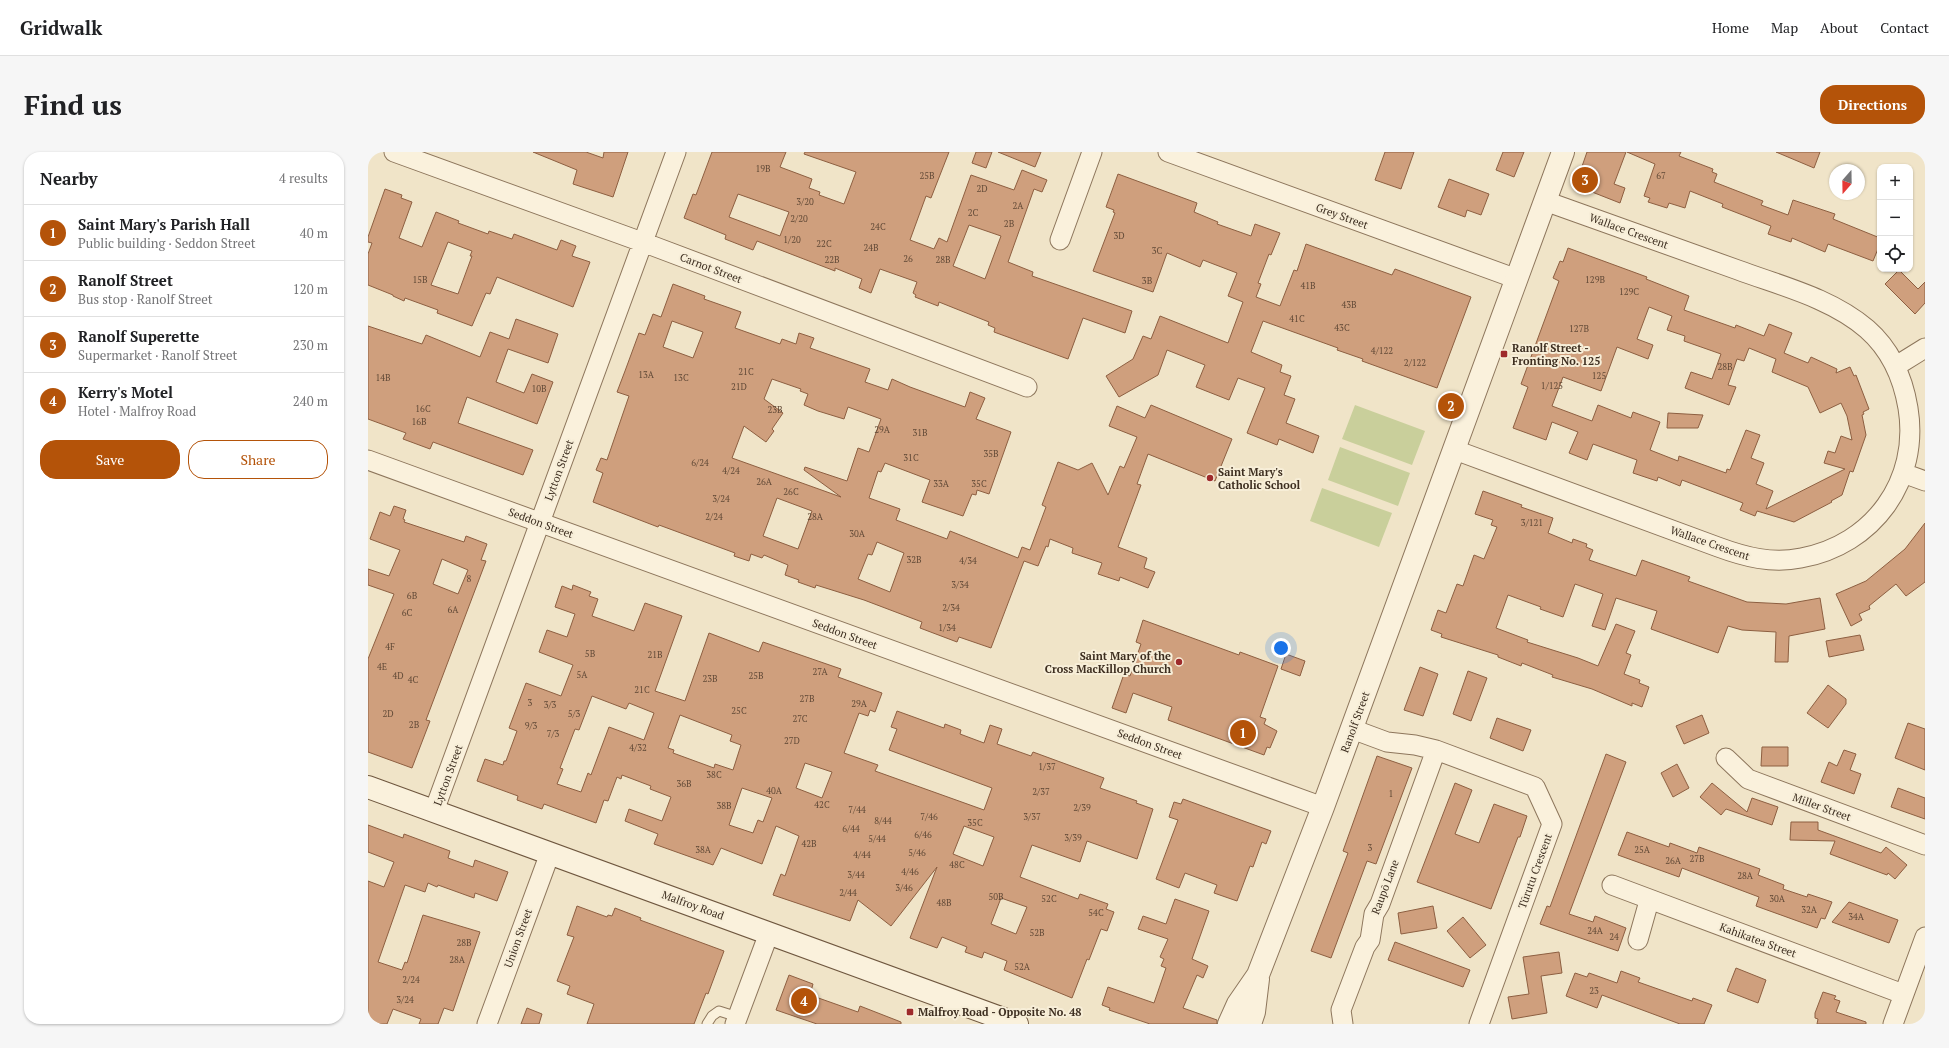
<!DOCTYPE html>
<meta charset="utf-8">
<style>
body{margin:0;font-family:"PT Serif",serif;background:#f6f6f6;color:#202124}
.controls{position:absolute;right:12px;top:12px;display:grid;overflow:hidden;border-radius:8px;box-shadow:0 1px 3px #0004}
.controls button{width:36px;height:36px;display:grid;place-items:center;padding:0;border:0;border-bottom:1px solid #e0e0e0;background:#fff;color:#202124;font:20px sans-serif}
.compass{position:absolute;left:1461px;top:12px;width:36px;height:36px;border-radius:50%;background:#fff;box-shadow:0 1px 3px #0004;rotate:200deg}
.you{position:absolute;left:913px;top:496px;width:14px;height:14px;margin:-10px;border:3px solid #fff;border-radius:50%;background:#1a73e8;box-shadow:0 0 0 6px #1a73e833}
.badge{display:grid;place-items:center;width:26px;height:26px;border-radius:50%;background:#b45309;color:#fff;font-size:13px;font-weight:700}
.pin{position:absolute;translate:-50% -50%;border:2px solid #fff;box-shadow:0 1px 4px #0006}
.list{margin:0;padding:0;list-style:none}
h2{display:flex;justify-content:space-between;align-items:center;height:52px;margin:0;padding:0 16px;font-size:17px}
h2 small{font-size:13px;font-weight:400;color:#757577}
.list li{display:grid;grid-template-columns:26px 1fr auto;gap:12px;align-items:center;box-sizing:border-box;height:56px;padding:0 16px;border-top:1px solid #e0e0e0}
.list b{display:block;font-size:15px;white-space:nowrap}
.list p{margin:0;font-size:13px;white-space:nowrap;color:#757577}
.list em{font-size:13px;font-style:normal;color:#757577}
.actions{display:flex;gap:8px;padding:12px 16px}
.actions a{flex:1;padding:9px 0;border:1px solid #b45309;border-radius:16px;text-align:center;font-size:14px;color:#b45309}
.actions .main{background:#b45309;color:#fff}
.icon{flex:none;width:22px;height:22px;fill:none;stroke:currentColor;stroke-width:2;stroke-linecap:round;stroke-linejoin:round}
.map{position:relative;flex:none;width:1557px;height:872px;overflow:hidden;border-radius:16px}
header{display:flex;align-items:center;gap:24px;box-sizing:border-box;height:56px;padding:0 20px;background:#fff;border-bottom:1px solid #e0e0e0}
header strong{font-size:19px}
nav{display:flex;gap:22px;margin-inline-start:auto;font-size:14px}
.intro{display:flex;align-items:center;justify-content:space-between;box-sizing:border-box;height:96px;padding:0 24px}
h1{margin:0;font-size:28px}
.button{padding:10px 18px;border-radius:16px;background:#b45309;color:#fff;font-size:14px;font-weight:700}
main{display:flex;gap:24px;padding:0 24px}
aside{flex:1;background:#fff;border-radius:16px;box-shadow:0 1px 3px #0004}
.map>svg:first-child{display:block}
.green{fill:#c9cf9b}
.building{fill:#cf9f7d;stroke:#8d5f41;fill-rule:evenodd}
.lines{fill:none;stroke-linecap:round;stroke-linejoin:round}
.service-casing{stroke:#8d765c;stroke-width:11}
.minor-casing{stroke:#8d765c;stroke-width:21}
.tertiary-casing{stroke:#8d765c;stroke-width:24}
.secondary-casing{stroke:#6f573f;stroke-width:24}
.service{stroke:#faf1dc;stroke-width:9}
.minor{stroke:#faf1dc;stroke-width:19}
.tertiary{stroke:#faf1dc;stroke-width:22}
.secondary{stroke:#faf1dc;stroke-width:22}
.poi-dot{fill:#9e2a2b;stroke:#f7eed8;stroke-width:1.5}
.labels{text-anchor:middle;stroke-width:4;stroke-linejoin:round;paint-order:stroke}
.number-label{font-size:9px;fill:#624a37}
.street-label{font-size:11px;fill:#3d2e20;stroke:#f7eed8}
.poi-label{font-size:11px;font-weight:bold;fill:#3d2e20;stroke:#f7eed8;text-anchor:start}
</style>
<header>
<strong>Gridwalk</strong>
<nav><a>Home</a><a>Map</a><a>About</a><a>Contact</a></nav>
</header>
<div class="intro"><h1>Find us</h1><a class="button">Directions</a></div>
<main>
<aside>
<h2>Nearby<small>4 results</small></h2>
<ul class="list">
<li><span class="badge">1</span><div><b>Saint Mary's Parish Hall</b><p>Public building · Seddon Street</p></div><em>40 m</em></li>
<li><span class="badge">2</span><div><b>Ranolf Street</b><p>Bus stop · Ranolf Street</p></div><em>120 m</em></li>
<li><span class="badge">3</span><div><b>Ranolf Superette</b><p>Supermarket · Ranolf Street</p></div><em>230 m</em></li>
<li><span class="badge">4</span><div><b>Kerry's Motel</b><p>Hotel · Malfroy Road</p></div><em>240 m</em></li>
</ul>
<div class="actions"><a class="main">Save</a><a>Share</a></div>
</aside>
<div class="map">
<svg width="1557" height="872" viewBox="0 0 1557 872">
<rect width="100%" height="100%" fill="#f0e4c8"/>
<!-- green -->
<path class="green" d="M987,253L1057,279L1044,313L974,287Z
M972,295L1042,321L1030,354L960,328Z
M954,336L1024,361L1011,395L942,369Z"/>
<!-- building -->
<path class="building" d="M165,0H218L235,6L236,0H260L245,45L205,32L209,18Z
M344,0H418L412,15L444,27L441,36L452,40L451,43L476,52L488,20L436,2L437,0H581L563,46L558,44L542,88L566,97L571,86L579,90L603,23L646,38L654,18L679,28L674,40L666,37L640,110L665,120L664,124L764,159L757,181L715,166L700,207L626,180L627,176L620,173L621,170L571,150L570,154L547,145L548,143L545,141L549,130L512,117L503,141L491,136L494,127L467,116V119L389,89L385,98L357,87L358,83L316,66L325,42L328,43ZM370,42L421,60L412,84L361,65ZM601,73L633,84L617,127L585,114Z
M608,0H624L618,16L604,11Z
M630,0H673L667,15Z
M1017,0H1046L1033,37L1007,28Z
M1135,0H1156L1146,25L1128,18Z
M1219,0H1258L1246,32L1257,36L1252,51L1219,38L1211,23Z
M1259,0H1313L1311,4L1345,17L1344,20L1349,22L1346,30L1395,49L1393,53L1420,63L1425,48L1467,62L1465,67L1512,86V92L1505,109L1460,92L1457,100L1424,86L1423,90L1400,82L1403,74L1354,55L1355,52L1322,39L1317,56L1301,51L1299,56L1280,50L1282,46L1276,44L1287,12Z
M1408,0H1452L1446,16Z
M750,22L829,51L826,60L850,70L849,72L883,84L887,72L912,81L903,103L901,102L890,131L893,132L888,145L912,154L926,118L929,119L938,92L1024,123L1027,117L1103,145L1069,236L994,209L995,207L969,198L970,196L895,169L883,200L914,213L912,220L923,224L916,243L927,247L918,271L951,284L945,301L911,287L909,293L879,281L897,236L870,226L861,248L828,235L837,213L799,198L790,223L751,245L738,224L765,207L775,184L783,187L792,164L860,191L875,150L860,144L869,121L835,108L832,115L799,101L785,140L725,119L747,61L745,60L746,58L738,55Z
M1081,27L1121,42L1113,63L1099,58L1097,65L1070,55Z
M17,37L34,43L33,46L44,50L31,86L54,95L68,60L91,69L90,71L120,82L121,79L144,87L146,82L189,98L193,88L208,94L204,104L222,110L205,155L129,125L122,142L118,141L104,174L69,161L70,158L37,146L36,149L25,144V143L0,133V102L4,91L0,90V85ZM80,90L104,99L102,104H104L90,142L63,133Z
M1200,96L1279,125L1278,127L1321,144L1316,158L1367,176L1368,173L1396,184L1401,172L1424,181L1416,201L1440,211L1443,205L1469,217L1468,221L1482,215L1486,224L1488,223L1501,257L1495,260L1496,262L1494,263L1498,283L1485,320L1482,319L1474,343L1463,349L1464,350L1426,370L1389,359L1387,364L1372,358L1375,351L1314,328L1312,334L1290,325L1289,329L1265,321L1269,308L1225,292L1219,308L1201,301L1210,280L1184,270L1178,288L1145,276L1160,235L1153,232L1191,129L1185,126L1192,109L1195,110ZM1281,155L1304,164L1299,178L1317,184L1316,189L1353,202L1344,227L1323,220L1317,236L1361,253L1368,235L1360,233L1369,207L1376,209L1381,196L1408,207L1404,220L1440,235L1452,261L1473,251L1479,264L1484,288L1473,284L1467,301L1460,299L1456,311L1477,317L1398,357L1405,339L1388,332L1396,311L1383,306L1392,283L1378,278L1362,318L1359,317L1358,321L1311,304L1310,309L1282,298L1292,270L1265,260L1263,266L1230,253L1224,269L1184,254L1195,225L1233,239L1249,195L1280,207L1285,193L1269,187Z
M1531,118L1550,137L1557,130V151L1547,162L1517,132Z
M305,132L337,144L336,147L373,160L367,176L412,192L414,187L428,192L431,181L446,186L442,196L502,217L497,230L520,238L524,227L542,235L597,255L602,240L617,246L608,267L643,280L621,342L609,338L608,343L604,342L595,364L554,350L562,328L517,311L513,320L510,319L501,346L532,357L528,368L579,387L582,379L650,406L654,395L662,398L678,355L674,353L690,310L710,318L724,311L740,343L752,314L756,316L769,285L741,274L749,254L777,266L783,253L864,287L847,329L780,302L769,332L773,333L750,395L779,406L776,416L787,420L780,436L752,425L751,429L730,422L734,411L704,401L705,396L682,387L680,395L678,394L670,414L656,409L623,496L591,485L589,490L552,476L554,470L496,448L448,433L447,436L430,430L431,428L417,423L420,413L396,403L394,406L383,402L381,409L366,404L367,401L291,373L290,375L225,350L235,321L228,318L233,306L239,308L261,244L249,240L257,219L271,181L277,183L285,162L293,165ZM304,169L335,180L325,206L295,195ZM404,227L433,237L432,239L440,242L436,253L450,259L476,267L480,255L513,267L501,300L490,296L479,329L437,315L436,318L473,345L364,306L376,274L398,290L406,279L404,277L415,261L396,247ZM409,346L444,359L430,397L395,384ZM509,390L536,401L522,440L490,427L500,402L504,403Z
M148,167L190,182L180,211L140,197L128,230L156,241L164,222L185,230L169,272L99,245L90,271L165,298L155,323L65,290L62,297L35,287L38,281L0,267V174L54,192L58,183L112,205L122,180L141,187Z
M1300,261L1335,263L1330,276H1299Z
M1115,339L1154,353L1153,355L1185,366L1180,381L1204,391L1205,387L1219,392L1218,395L1225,398L1221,408L1268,424L1274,408L1322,425L1320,429L1379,450L1418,452L1452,446L1457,477L1421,484L1420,510H1407L1408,480L1374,478L1360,474L1350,501L1283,477L1289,459L1248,446L1237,478L1224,474L1235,442L1207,432L1195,465L1172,457L1173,455L1140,443L1128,476L1160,488L1159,490L1210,506L1230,514L1248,472L1267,479L1258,501L1263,503L1256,522L1272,528L1271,531L1281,535L1274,555L1264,551V554L1224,537L1184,525L1185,523L1154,511L1153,514L1130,505V503L1073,485L1074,482L1063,478L1070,458L1078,461L1089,432L1095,434L1106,403L1116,407L1129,375L1123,373L1125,368L1107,362Z
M26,354L38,358L35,367L37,368L36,370L96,390L98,384L119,392L113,408L118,409L58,568L62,569L44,616L0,600V507L26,442L0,433V417L21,424L32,398L2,387L12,360L22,364ZM74,407L100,418L90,442L65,432Z
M1557,371V430L1538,444L1528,432L1501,454L1502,457L1491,462L1494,468L1483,474L1468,442L1498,429L1537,397Z
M205,433L223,440L221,444L230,447L224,464L266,479L277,451L314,464L287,539L317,549L341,481L391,500L395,490L473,517L470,525L514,541L507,560L502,558L500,564L491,561L476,601L510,613L507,619L616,658L624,636L521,598L529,577L523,575L529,559L576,576L577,572L593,578L592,582L616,591L622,573L634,577L629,592L663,604L665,600L736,626L732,636L769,649L768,651L785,657L769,707L719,689L712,710L664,693L652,725L710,747L712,742L740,752L738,757L746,760L739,779L733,777L721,808L719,807L704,846L636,818L639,809L616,800L614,806L597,800L599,795L574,785L569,796L542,786L569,715L523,774L490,748L482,769L405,743L413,722L417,724L431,684L408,674L394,712L353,696L345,713L286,692L290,682L257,669L261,657L294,669L303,645L282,637L283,634L254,623L253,627L249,625L240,649L236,648L228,671L176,652L174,657L149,648L150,644L109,629L117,607L135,613L136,609H138L149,579L141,576L158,531L193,544L205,513L171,500L179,478L199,485L207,462L187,455L194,434L204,438ZM224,544L258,557L261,551L286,561L276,588L241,575L223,623L220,621L213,640L189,632L195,617L192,616L207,577L211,578ZM312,563L364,583L362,589L373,593L365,618L347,612L346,616L305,601L306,598L300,596ZM437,611L464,620L454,646L428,636ZM374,636L404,646L395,670L390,668L385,681L361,673ZM596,674L626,685L615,714L585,702ZM633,746L659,755L648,782L623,772Z
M775,468L871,503L872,500L910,514L892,565L898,567L896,572L909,579L902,596L899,595L896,603L800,568L804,555L765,541L758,561L744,556L756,522L762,524L773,492L768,490Z
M1492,483L1496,498L1461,505L1458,489Z
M918,502L937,509L932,524L913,517Z
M1052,515L1070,522L1055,564L1036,558Z
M1100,519L1119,526L1103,569L1085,562Z
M1460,533L1478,547V552L1460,576L1439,561Z
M1334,563L1341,581L1316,592L1308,574Z
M1129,566L1163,578L1155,599L1122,586Z
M1540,571L1557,577V618L1527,606Z
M1394,595H1420V614H1393Z
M1476,598L1488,602L1482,618L1493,622L1486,642L1453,630L1461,610L1469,614Z
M1238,602L1258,610L1201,762L1225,770L1227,764L1258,776L1250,799L1172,772L1179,754L1182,755Z
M1009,604L1044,616L1008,712L999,709L963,806L943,799L980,701L975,699Z
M1309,612L1321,636L1305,645L1293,621Z
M1087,631L1104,638L1087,682L1111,691L1126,652L1159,664L1152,685H1150L1123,757L1049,730Z
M1344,631L1379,660L1384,646L1410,655L1404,673L1358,657L1353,663L1332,645Z
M1530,636L1557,646V667L1523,655Z
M815,647L903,679L898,692L894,690L885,715L882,714L869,749L846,741L849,733L817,721L811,736L788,727L810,668L801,665L806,650L813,652Z
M1423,670H1450V678L1513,701L1518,695L1539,713L1527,727L1520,721L1519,723L1462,702L1467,689L1422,688Z
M0,673L35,686L36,682L82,699L80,706L105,715L107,708L140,720L129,749L107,741L106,746L70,733L69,735L60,731L57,740L37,733L10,810L34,818L37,810L39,811L55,763L112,780L85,859L76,856L70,872H51L53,867L25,857L19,872H0V729L16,735L26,710L0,700Z
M1259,680L1301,695L1302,691L1329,701L1331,695L1392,717L1390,723L1416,733L1415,737L1439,745L1440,742L1464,750L1457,767L1453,766L1449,776L1388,754L1391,745L1314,716L1311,725L1250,703Z
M807,747L841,759L824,807L840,814L835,826L829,823L815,856L849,868V872H782L741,858L742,856L734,853L740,835L786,851L798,816L793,814L796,807L792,805L800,787L770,777L775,764L798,772Z
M1481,750L1530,768L1521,791L1464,770Z
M209,754L239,765L240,763L244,764L247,756L273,766L272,768L356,799L340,842L338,841L326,872H219L226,852L199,842L202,834L189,829L206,785L199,783Z
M1065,754L1069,776L1033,782L1030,761Z
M1095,765L1118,793L1102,806L1079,779Z
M1027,790L1102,818L1095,835L1020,808Z
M1191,800L1194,821L1173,824L1179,861L1144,867L1140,845L1161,842L1155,805Z
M1368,816L1398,828L1390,851L1359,839Z
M1253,819L1272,826L1270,830L1324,849L1325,846L1344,853L1336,872H1312L1234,843L1229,856L1198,844L1207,821L1219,825L1221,821L1249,831Z
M421,823L445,832L442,843L490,860L492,854L533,870V872H449L408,858Z
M1455,840L1468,844L1466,847L1472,849L1468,860L1498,870V872H1449L1450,867L1447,866V861Z
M159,856L174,862L171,872H153Z"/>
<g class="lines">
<defs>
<path id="service" d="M339,872L344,864L351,859L370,865"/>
<path id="minor" d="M26,0L285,94L659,235
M800,0L1149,127
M692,88L724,0
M1528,214L1557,196
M1087,298L1350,395C1377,405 1404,412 1433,406C1505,393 1552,329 1540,256C1535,226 1523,198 1499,177C1463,146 1413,134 1370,118C1305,95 1241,72 1177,49
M0,308L955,655
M1535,321L1557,329
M984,577L1019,590L1047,593L1068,598L1167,635L1184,672L1111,872
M1358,606L1380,627L1557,693
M66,659L308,0
M1244,733L1535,842
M1270,788L1281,749
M119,872L182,701
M367,872L401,781
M975,872L973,858L997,795L1002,788L1006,762L1012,752L1068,598
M1525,872L1557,785"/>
<path id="tertiary" d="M861,872L870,852L890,823L955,655L1195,0
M882,872L886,860L890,827"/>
<path id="secondary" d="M0,635L649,872"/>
</defs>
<!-- service casing -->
<use href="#service" class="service-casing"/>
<!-- minor casing -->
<use href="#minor" class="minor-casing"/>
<!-- tertiary casing -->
<use href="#tertiary" class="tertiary-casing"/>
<!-- secondary casing -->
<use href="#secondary" class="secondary-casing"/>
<!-- service -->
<use href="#service" class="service"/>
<!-- minor -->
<use href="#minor" class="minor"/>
<!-- tertiary -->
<use href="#tertiary" class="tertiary"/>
<!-- secondary -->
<use href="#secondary" class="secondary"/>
</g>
<!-- markers -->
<g class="poi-dot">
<rect x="1132" y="198" width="8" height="8" rx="2"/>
<circle cx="842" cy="326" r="4"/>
<circle cx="811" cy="510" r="4"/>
<rect x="538" y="856" width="8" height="8" rx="2"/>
</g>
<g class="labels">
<!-- number labels -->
<g class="number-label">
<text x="395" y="20">19B</text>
<text x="559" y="27">25B</text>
<text x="1293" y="27">67</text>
<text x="614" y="40">2D</text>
<text x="437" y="53">3/20</text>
<text x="650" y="57">2A</text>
<text x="605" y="64">2C</text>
<text x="431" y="70">2/20</text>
<text x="641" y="75">2B</text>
<text x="510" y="78">24C</text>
<text x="751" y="87">3D</text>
<text x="424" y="91">1/20</text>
<text x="456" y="95">22C</text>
<text x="503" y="99">24B</text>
<text x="789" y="102">3C</text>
<text x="540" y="110">26</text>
<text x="464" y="111">22B</text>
<text x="575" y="111">28B</text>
<text x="52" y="131">15B</text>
<text x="1227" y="131">129B</text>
<text x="779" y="132">3B</text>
<text x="940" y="137">41B</text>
<text x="1261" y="143">129C</text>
<text x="981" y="156">43B</text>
<text x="929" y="170">41C</text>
<text x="974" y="179">43C</text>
<text x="1211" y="180">127B</text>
<text x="1014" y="202">4/122</text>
<text x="1047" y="214">2/122</text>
<text x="1357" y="218">28B</text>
<text x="378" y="223">21C</text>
<text x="278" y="226">13A</text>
<text x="1231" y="227">125</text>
<text x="15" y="229">14B</text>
<text x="313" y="229">13C</text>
<text x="1184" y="237">1/125</text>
<text x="371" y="238">21D</text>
<text x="171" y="240">10B</text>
<text x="55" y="260">16C</text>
<text x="407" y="261">23B</text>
<text x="51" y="273">16B</text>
<text x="514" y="281">29A</text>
<text x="552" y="284">31B</text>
<text x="623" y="305">35B</text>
<text x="543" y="309">31C</text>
<text x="332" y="314">6/24</text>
<text x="363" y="322">4/24</text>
<text x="396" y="333">26A</text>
<text x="573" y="335">33A</text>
<text x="611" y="335">35C</text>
<text x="423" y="343">26C</text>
<text x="353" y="350">3/24</text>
<text x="346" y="368">2/24</text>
<text x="447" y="368">28A</text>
<text x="1164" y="374">3/121</text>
<text x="489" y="385">30A</text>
<text x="546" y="411">32B</text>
<text x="600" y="412">4/34</text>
<text x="101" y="430">8</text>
<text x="592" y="436">3/34</text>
<text x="44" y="447">6B</text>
<text x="583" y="459">2/34</text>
<text x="85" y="461">6A</text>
<text x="39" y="464">6C</text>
<text x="579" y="479">1/34</text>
<text x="22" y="498">4F</text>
<text x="222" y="505">5B</text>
<text x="287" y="506">21B</text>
<text x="14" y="518">4E</text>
<text x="452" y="523">27A</text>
<text x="214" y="526">5A</text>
<text x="30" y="527">4D</text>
<text x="388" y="527">25B</text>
<text x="342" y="530">23B</text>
<text x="45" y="531">4C</text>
<text x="274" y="541">21C</text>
<text x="439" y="550">27B</text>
<text x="162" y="554">3</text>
<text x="491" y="555">29A</text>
<text x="182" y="556">3/3</text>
<text x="371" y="562">25C</text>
<text x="20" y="565">2D</text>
<text x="206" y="565">5/3</text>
<text x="432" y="570">27C</text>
<text x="46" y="576">2B</text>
<text x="163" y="577">9/3</text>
<text x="185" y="585">7/3</text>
<text x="424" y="592">27D</text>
<text x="270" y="599">4/32</text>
<text x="679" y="618">1/37</text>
<text x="346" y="626">38C</text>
<text x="316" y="635">36B</text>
<text x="406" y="642">40A</text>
<text x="673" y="643">2/37</text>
<text x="1023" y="645">1</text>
<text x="454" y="656">42C</text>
<text x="356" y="657">38B</text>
<text x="714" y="659">2/39</text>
<text x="489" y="661">7/44</text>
<text x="561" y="668">7/46</text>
<text x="664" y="668">3/37</text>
<text x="515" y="672">8/44</text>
<text x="607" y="674">35C</text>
<text x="483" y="680">6/44</text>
<text x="555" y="686">6/46</text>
<text x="705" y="689">3/39</text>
<text x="509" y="690">5/44</text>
<text x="441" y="695">42B</text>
<text x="1002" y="699">3</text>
<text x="335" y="701">38A</text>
<text x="1274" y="701">25A</text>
<text x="549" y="704">5/46</text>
<text x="494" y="706">4/44</text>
<text x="1329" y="710">27B</text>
<text x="1305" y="712">26A</text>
<text x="589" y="716">48C</text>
<text x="542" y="723">4/46</text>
<text x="488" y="726">3/44</text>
<text x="1377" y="727">28A</text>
<text x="536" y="739">3/46</text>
<text x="480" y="744">2/44</text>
<text x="628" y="748">50B</text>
<text x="681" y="750">52C</text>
<text x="1409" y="750">30A</text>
<text x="576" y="754">48B</text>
<text x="1441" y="761">32A</text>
<text x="728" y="764">54C</text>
<text x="1488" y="768">34A</text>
<text x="1227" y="782">24A</text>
<text x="669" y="784">52B</text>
<text x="1246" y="788">24</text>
<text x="96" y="794">28B</text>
<text x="89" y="811">28A</text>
<text x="654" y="818">52A</text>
<text x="43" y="831">2/24</text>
<text x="1226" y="842">23</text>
<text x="37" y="851">3/24</text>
</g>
<!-- street labels -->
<g class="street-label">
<text transform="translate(974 64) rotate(20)" y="4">Grey Street</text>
<text transform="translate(1261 79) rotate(20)" y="4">Wallace Crescent</text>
<text transform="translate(343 116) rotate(21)" y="4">Carnot Street</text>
<text transform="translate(191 318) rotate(-70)" y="4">Lytton Street</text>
<text transform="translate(173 371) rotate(20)" y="4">Seddon Street</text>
<text transform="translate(1342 391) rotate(19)" y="4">Wallace Crescent</text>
<text transform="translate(477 482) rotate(20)" y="4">Seddon Street</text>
<text transform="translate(987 570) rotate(-70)" y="4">Ranolf Street</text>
<text transform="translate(782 592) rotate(20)" y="4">Seddon Street</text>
<text transform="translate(80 623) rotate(-70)" y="4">Lytton Street</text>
<text transform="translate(1454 655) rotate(20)" y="4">Miller Street</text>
<text transform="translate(1167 719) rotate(-70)" y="4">Tūrutu Crescent</text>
<text transform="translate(1017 735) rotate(-69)" y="4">Raupō Lane</text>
<text transform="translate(325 753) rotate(20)" y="4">Malfroy Road</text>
<text transform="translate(150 786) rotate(-70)" y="4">Union Street</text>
<text transform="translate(1390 788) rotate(20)" y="4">Kahikatea Street</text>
</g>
<!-- poi labels -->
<g class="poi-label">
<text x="1144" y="200">Ranolf Street -<tspan x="1144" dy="13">Fronting No. 125</tspan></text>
<text x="850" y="324">Saint Mary's<tspan x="850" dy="13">Catholic School</tspan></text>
<text x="803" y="508" text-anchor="end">Saint Mary of the<tspan x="803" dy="13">Cross MacKillop Church</tspan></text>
<text x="550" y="864">Malfroy Road - Opposite No. 48</text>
</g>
</g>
</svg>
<div class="controls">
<button>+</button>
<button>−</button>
<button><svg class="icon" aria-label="locate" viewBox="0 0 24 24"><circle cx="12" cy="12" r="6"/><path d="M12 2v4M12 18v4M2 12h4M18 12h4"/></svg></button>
</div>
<svg class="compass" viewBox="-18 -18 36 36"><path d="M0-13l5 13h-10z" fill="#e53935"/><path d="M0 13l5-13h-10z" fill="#757577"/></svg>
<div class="you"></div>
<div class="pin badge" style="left:875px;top:581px">1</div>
<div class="pin badge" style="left:1083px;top:254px">2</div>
<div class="pin badge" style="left:1217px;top:28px">3</div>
<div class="pin badge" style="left:436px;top:849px">4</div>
</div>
</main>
